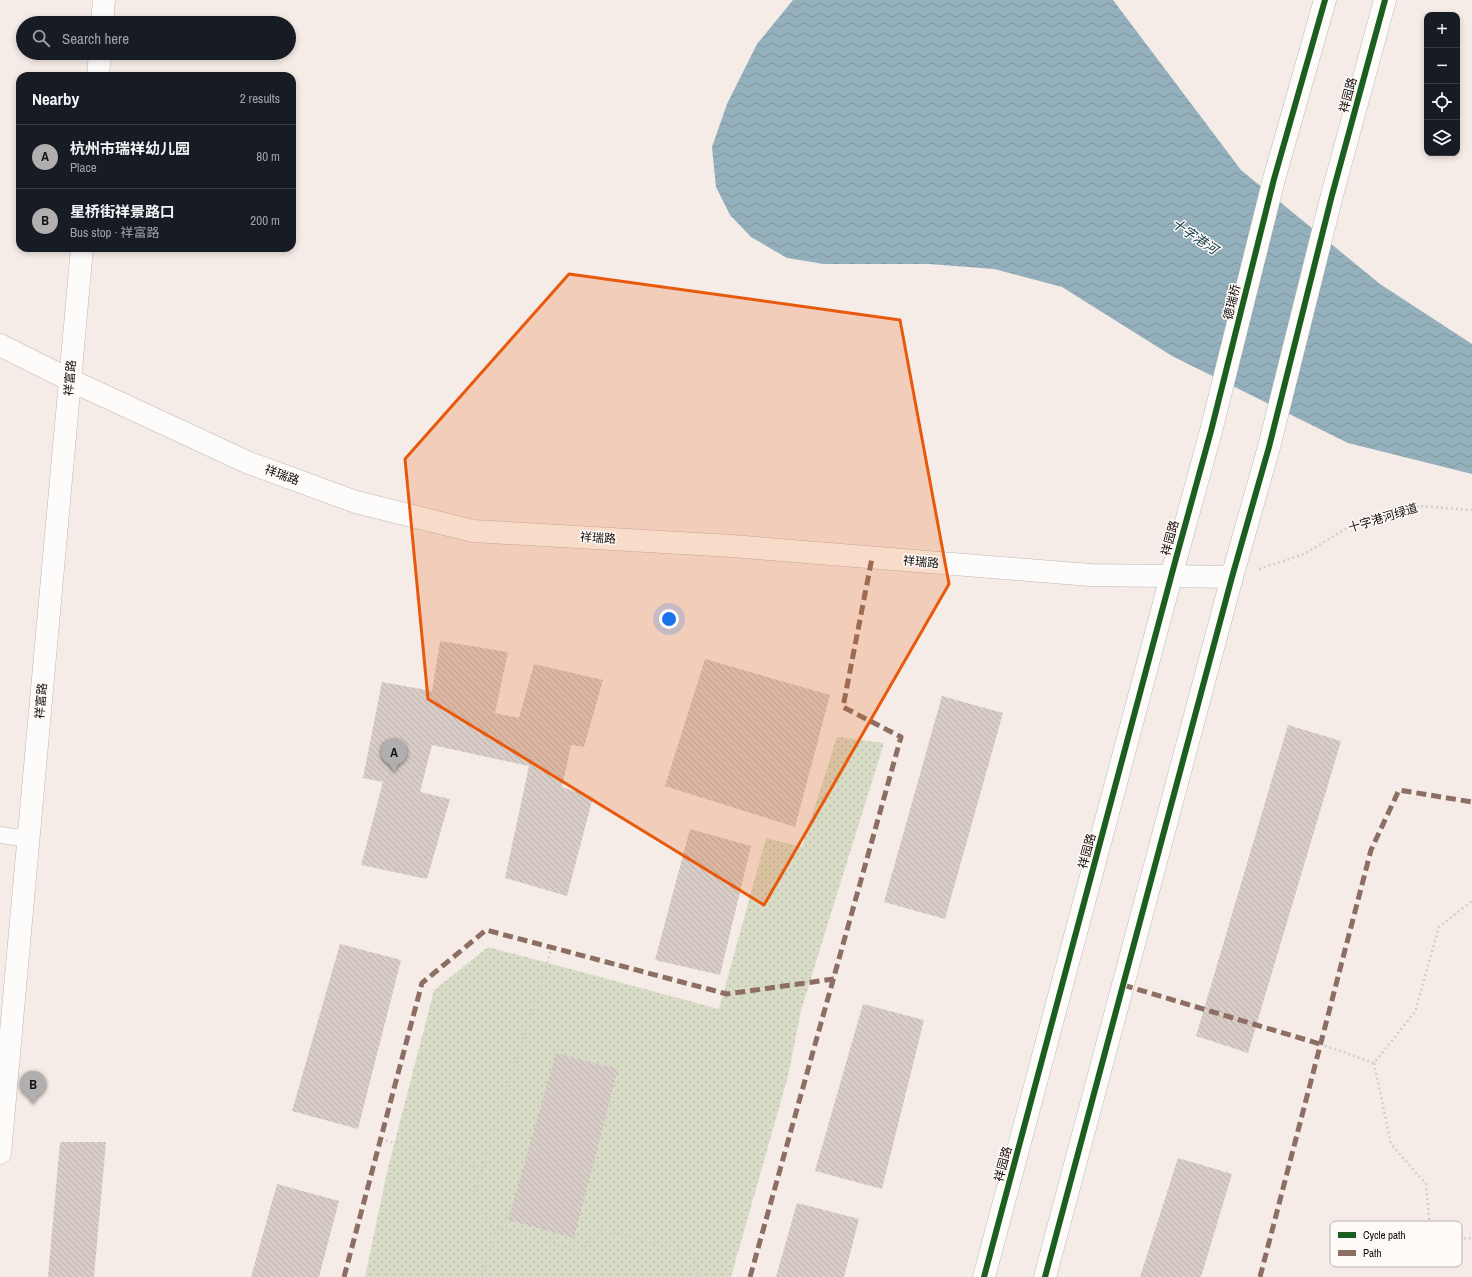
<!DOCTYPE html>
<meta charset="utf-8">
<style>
body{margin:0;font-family:"Archivo Narrow","Noto Sans SC",sans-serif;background:#242831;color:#f1f3f6}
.controls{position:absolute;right:12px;top:12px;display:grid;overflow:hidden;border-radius:8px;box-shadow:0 2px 6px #0003}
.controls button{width:36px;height:36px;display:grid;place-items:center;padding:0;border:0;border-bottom:1px solid #363941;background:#171b24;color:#f1f3f6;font:20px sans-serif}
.you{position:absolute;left:669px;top:619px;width:14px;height:14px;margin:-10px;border:3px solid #fff;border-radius:50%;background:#1a73e8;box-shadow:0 0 0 6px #1a73e833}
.badge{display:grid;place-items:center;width:26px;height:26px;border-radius:50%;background:#b0aeae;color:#111;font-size:13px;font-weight:700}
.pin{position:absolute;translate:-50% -33px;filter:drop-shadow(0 1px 2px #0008)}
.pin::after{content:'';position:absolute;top:21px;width:14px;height:12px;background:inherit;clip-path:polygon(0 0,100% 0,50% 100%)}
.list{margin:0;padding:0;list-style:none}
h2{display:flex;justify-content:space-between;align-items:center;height:52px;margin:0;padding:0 16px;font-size:17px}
h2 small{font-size:13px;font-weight:400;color:#9ea1a6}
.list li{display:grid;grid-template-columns:26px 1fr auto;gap:12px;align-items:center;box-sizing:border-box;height:64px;padding:0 16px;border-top:1px solid #363941}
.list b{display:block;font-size:15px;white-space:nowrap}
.list p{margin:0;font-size:13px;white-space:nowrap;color:#9ea1a6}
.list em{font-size:13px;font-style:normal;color:#9ea1a6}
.icon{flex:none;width:22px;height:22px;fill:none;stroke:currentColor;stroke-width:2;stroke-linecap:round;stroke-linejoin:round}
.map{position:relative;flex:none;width:1472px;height:1277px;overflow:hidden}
.search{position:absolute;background:#171b24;box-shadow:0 2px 6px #0003;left:16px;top:16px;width:280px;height:44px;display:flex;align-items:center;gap:10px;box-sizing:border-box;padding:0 14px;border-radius:22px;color:#9ea1a6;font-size:15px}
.panel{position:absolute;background:#171b24;box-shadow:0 2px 6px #0003;left:16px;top:72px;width:280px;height:180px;border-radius:12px}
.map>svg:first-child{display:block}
.grass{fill:url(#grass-dots)}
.water{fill:url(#water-waves)}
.building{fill:url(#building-back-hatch)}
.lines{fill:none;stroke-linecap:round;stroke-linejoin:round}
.lane-casing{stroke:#bfb7b3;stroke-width:17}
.street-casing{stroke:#bfb7b3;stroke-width:23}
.secondary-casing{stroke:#bfb7b3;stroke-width:23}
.path{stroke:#d2cecc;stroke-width:2.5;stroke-dasharray:2 3;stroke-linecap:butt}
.lane{stroke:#fefcfb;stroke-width:16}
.street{stroke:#fefcfb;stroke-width:22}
.secondary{stroke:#fefcfb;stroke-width:22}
.quiet{stroke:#8d6e63;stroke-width:5;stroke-dasharray:10 5;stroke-linecap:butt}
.cycleway-casing{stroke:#fefaf8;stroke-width:8}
.cycleway{stroke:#1b5e20;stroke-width:6}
.marked{fill:#e8590c;fill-opacity:0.2;stroke:#e8590c;stroke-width:3;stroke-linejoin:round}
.labels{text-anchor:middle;stroke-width:3;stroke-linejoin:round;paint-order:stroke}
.street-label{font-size:12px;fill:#110b08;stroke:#fefaf8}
.water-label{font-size:13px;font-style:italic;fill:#0e3847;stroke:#fefaf8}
.key{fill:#fefaf8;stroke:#b7b2b0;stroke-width:1}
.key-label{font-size:11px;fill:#110b08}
</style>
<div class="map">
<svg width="1472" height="1277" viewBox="0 0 1472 1277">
<defs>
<pattern id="grass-dots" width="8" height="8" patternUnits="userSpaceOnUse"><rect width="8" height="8" fill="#d8dcc7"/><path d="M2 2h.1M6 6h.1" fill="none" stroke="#b8bba9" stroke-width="1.8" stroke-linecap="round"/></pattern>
<pattern id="water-waves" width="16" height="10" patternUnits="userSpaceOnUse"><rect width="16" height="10" fill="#94b0bc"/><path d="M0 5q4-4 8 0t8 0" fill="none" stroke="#7f96a0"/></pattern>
<pattern id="building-back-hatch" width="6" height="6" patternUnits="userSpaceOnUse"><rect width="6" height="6" fill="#d9cdc8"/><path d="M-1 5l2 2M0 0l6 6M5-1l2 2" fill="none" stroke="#b9afaa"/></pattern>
</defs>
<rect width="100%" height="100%" fill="#f6ece7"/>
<!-- grass -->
<path class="grass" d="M837,737L884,743L801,1010L788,1076L731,1277H365L387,1172L434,990L488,947L719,1009L766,838L802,847Z"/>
<!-- water -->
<path class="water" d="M793,0H1113L1241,170L1380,284L1472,344V474L1348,443L1172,356L1062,287L994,269L929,264H824L787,258L751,237L730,215L716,187L712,147L727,104L757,44Z"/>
<!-- building -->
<path class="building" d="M440,641L508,652L495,713L519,718L534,664L603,680L584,747L571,745L562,787L593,797L567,896L505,878L529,766L432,745L420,792L450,799L427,879L361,865L383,782L363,778L382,682L432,691Z
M705,659L830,695L795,827L665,786Z
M942,696L1003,713L945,919L884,902Z
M1288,725L1341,741L1248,1053L1196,1036Z
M690,829L751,846L720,975L655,960Z
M340,944L401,960L358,1129L292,1111Z
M863,1004L924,1020L882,1189L815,1171Z
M556,1053L618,1069L574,1238L508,1220Z
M60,1142H106L94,1277H48Z
M1178,1158L1232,1174L1201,1277H1140Z
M277,1184L339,1201L319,1277H251Z
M797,1203L859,1219L844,1277H776Z"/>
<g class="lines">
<defs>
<path id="lane" d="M0,835L28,839"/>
<path id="street" d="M102,23L104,0
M98,76L100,53
M0,345L70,380L249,463L356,502L473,531L732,546L1090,575L1232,577
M0,1153L82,248"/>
<path id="secondary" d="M984,1277L1175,562L1211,431L1274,179L1325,0
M1045,1277L1232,577L1269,447L1332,195L1385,0"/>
</defs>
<!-- lane casing -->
<use href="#lane" class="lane-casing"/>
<!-- street casing -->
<use href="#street" class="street-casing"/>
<!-- secondary casing -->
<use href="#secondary" class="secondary-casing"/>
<!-- path -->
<path class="path" d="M1259,569L1302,555L1349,527L1420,506L1472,510
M552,947L474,1195L490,1225L581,1252L598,1229L692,1253L699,1277
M1320,1044L1374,1063L1415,1012L1439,927L1472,901
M1374,1063L1391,1144L1426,1184L1431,1240L1472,1238
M381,1139L482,1169
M482,1277L498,1227"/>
<!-- lane -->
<use href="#lane" class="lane"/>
<!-- street -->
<use href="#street" class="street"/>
<!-- secondary -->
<use href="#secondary" class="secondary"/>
<!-- quiet -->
<path class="quiet" d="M1123,985L1320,1044
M344,1277L422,983L486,930L727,994L834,979
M750,1277L901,737L843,707L872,558
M1260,1277L1371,850L1399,790L1472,802"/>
<defs>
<path id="cycleway" d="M984,1277L1175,562L1211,431L1274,179L1325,0
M1045,1277L1232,577L1269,447L1332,195L1385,0"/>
</defs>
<!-- cycleway casing -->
<use href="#cycleway" class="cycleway-casing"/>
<!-- cycleway -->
<use href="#cycleway" class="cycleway"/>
</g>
<!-- marked area -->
<path class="marked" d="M569,274L900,320L949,584L764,905L428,699L405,459Z"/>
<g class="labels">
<!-- street labels -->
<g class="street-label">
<text transform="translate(1348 95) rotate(-75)" y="4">祥园路</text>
<text transform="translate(1232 302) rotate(-76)" y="4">德瑞桥</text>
<text transform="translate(70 378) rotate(-85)" y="4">祥富路</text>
<text transform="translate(282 475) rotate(20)" y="4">祥瑞路</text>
<text transform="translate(1383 518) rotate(-17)" y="4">十字港河绿道</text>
<text transform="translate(598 538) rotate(3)" y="4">祥瑞路</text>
<text transform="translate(1170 538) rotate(-75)" y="4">祥园路</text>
<text transform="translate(921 562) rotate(5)" y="4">祥瑞路</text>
<text transform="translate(41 701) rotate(-85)" y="4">祥富路</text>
<text transform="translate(1087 851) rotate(-75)" y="4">祥园路</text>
<text transform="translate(1003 1164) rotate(-75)" y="4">祥园路</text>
</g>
<!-- water labels -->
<g class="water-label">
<text transform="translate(1195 236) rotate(34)" y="5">十字港河</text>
</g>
</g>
<!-- legend -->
<rect x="1330" y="1221" width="132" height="46" rx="6" class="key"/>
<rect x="1338" y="1232" width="18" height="6" fill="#1b5e20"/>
<rect x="1338" y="1250" width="18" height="6" fill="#8d6e63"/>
<g class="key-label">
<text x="1363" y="1239">Cycle path</text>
<text x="1363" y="1257">Path</text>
</g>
</svg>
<div class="controls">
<button>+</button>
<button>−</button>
<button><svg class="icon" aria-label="locate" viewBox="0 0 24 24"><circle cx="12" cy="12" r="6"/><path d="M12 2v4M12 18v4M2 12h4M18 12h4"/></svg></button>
<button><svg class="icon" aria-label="layers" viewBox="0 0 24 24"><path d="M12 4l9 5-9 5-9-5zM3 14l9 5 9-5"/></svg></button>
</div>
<div class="you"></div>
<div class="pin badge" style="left:394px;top:772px">A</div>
<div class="pin badge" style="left:33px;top:1104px">B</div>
<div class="search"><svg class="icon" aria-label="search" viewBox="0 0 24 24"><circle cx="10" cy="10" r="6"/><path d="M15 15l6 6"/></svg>Search here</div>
<section class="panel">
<h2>Nearby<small>2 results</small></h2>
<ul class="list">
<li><span class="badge">A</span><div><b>杭州市瑞祥幼儿园</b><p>Place</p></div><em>80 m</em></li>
<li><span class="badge">B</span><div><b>星桥街祥景路口</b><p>Bus stop · 祥富路</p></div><em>200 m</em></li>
</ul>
</section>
</div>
